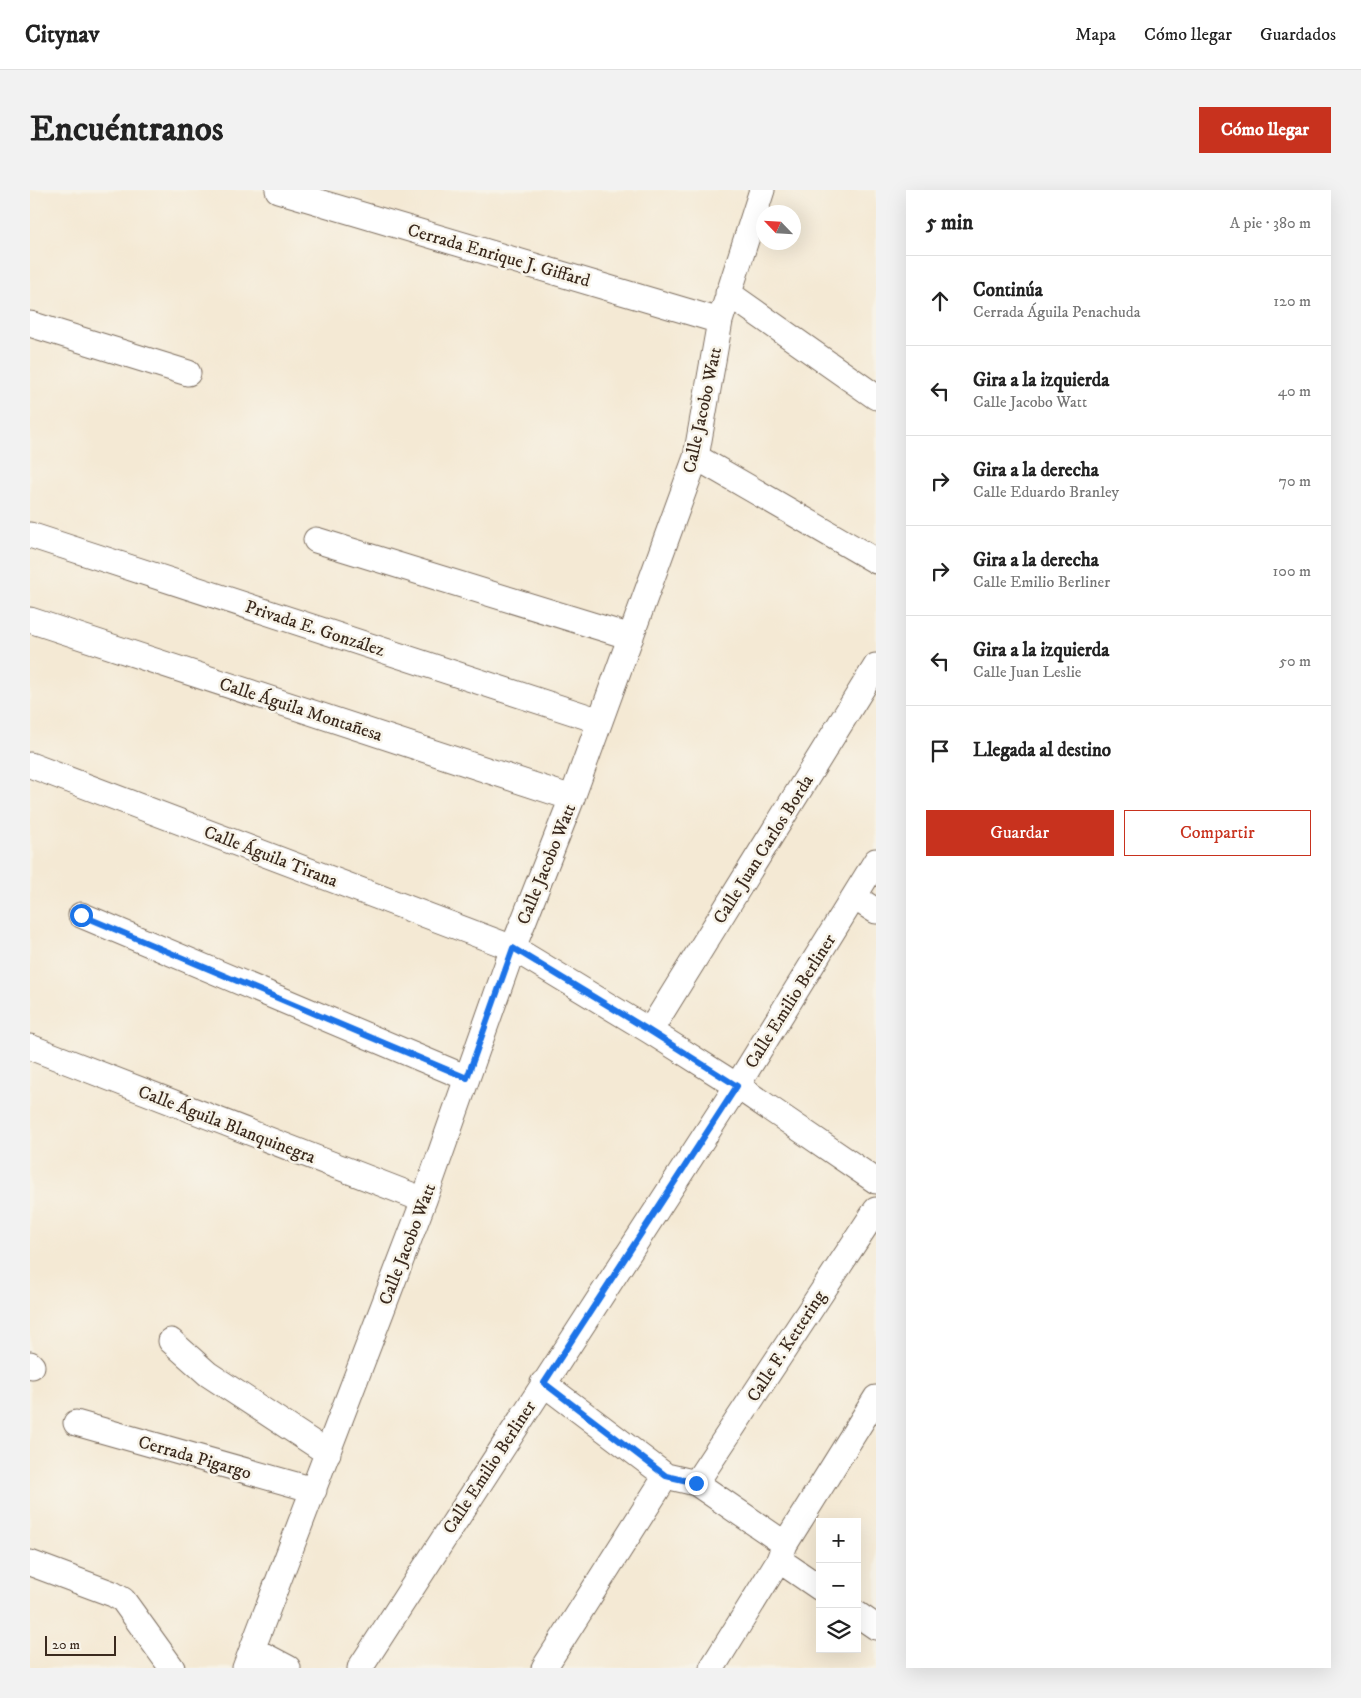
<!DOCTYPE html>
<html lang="es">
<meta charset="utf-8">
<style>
body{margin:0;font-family:"IM FELL DW Pica",serif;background:#f2f2f2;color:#222}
.controls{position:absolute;right:15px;bottom:15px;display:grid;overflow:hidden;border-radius:0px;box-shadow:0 5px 20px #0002}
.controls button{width:45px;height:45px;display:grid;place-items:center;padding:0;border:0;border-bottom:1px solid #e0e0e0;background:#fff;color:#222;font:25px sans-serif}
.compass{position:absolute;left:726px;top:15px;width:45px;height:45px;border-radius:50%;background:#fff;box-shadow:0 5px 20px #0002;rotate:295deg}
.scale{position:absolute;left:15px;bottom:12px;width:71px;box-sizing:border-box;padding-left:5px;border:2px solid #3b2a1e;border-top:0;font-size:14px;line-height:18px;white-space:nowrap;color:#3b2a1e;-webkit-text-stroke:4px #f7f3e8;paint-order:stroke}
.stop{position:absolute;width:15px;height:15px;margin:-11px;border:4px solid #1a73e8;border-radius:50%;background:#fff}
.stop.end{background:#1a73e8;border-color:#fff;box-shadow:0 1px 5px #0008}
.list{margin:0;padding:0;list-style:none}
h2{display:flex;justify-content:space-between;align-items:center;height:65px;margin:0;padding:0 20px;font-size:21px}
h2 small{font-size:16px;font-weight:400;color:#767676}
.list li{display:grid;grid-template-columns:32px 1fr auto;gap:15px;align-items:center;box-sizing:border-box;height:90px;padding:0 20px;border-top:1px solid #e0e0e0}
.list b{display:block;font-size:19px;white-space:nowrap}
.list p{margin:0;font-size:16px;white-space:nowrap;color:#767676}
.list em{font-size:16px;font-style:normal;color:#767676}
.actions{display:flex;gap:10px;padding:15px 20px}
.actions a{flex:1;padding:11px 0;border:1px solid #c8321e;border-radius:0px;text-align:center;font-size:18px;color:#c8321e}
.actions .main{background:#c8321e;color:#fff}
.icon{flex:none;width:28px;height:28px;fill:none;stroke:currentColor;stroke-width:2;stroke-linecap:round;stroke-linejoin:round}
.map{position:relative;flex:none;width:846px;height:1478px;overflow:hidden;border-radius:0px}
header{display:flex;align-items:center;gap:30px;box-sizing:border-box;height:70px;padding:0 25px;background:#fff;border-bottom:1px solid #e0e0e0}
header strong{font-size:24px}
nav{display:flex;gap:28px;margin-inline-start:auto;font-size:18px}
.intro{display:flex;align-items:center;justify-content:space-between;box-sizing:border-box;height:120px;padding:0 30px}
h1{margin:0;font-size:35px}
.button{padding:12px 22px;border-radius:0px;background:#c8321e;color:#fff;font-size:18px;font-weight:700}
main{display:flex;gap:30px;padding:0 30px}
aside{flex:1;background:#fff;border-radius:0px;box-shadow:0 5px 20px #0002}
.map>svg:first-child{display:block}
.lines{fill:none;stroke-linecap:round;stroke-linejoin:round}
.minor-casing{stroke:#7c6d5e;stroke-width:27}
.minor{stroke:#fff;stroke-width:25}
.route{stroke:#1a73e8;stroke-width:6}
.labels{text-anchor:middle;stroke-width:5;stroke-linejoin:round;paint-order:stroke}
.street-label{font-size:18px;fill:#3b2a1e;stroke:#f7f3e8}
</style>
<header>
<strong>Citynav</strong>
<nav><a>Mapa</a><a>Cómo llegar</a><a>Guardados</a></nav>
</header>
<div class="intro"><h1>Encuéntranos</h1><a class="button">Cómo llegar</a></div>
<main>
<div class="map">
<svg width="846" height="1478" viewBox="0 0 846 1478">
<rect width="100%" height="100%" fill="#f7f3e8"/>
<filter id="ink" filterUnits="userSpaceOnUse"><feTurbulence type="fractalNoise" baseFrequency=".02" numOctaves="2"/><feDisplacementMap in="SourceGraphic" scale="10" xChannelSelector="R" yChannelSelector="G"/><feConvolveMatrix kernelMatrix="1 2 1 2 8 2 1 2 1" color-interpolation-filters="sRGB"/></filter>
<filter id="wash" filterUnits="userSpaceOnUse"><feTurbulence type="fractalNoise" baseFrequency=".0096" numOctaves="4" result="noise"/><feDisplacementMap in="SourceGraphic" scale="20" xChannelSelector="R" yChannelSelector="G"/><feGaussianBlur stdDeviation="1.12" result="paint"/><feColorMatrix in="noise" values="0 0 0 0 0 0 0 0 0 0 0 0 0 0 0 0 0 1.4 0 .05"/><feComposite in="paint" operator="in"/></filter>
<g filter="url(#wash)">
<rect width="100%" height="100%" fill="#f4e9d4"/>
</g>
<g filter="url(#ink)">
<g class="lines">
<defs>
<path id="minor" d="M248,0L690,131
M698,103L846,207
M0,134L158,183
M666,267L846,371
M0,345L570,531
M286,350L601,447
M0,430L542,608
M0,575L483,758L620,841L707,896L846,991
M824,707L846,721
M51,725L437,888
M620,841L846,476
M0,857L394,1010
M141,1151L178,1184L298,1263
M0,1174L2,1176
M513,1193L636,1286L666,1293L755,1354
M46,1233L284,1300
M666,1293L846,1020
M749,1370L790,1398
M0,1373L83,1404L93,1410L142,1478
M827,1424L846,1437
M222,1459L258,1478
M215,1478L394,1010L483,758L542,608L666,267L690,131L732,0
M330,1478L707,896L846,671
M514,1478L636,1286
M682,1478L749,1370L755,1354L846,1208"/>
</defs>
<!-- minor casing -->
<use href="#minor" class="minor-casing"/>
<!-- minor -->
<use href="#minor" class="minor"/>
</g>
</g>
<g class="lines" filter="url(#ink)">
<!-- route -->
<path class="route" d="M51,725L437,888L483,758L620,841L707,896L514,1193L636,1286L666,1293"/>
</g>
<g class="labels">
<!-- street labels -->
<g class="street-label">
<text transform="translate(469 65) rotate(16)" y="6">Cerrada Enrique J. Giffard</text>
<text transform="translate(672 220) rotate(-78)" y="6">Calle Jacobo Watt</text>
<text transform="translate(285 438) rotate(18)" y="6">Privada E. González</text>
<text transform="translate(271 519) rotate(18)" y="6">Calle Águila Montañesa</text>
<text transform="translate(733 659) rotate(-58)" y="6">Calle Juan Carlos Borda</text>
<text transform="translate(241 666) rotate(21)" y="6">Calle Águila Tirana</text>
<text transform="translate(516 674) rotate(-68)" y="6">Calle Jacobo Watt</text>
<text transform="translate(760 811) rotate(-58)" y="6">Calle Emilio Berliner</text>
<text transform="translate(197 934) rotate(21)" y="6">Calle Águila Blanquinegra</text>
<text transform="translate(377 1054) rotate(-69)" y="6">Calle Jacobo Watt</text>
<text transform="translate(756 1156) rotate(-57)" y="6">Calle F. Kettering</text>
<text transform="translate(165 1267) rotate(16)" y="6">Cerrada Pigargo</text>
<text transform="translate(459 1277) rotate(-57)" y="6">Calle Emilio Berliner</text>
</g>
</g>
</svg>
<div class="controls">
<button>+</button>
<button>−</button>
<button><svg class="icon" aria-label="layers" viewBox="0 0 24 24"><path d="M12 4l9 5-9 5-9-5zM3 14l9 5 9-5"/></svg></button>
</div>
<svg class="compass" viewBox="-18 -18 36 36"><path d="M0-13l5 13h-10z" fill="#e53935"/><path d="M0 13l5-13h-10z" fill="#767676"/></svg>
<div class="scale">20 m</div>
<div class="stop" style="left:51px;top:725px"></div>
<div class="stop end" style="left:666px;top:1293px"></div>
</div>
<aside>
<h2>5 min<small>A pie · 380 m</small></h2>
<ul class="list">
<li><svg class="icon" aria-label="ahead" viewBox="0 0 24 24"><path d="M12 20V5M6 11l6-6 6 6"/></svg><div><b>Continúa</b><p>Cerrada Águila Penachuda</p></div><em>120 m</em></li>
<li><svg class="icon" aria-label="left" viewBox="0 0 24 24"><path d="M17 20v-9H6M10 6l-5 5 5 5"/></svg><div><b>Gira a la izquierda</b><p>Calle Jacobo Watt</p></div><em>40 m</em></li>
<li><svg class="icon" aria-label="right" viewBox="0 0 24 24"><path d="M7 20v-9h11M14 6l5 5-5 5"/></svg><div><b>Gira a la derecha</b><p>Calle Eduardo Branley</p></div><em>70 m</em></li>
<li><svg class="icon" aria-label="right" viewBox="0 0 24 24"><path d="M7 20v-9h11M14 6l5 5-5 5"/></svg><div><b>Gira a la derecha</b><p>Calle Emilio Berliner</p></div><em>100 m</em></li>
<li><svg class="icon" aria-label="left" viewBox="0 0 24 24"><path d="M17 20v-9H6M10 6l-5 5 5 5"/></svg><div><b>Gira a la izquierda</b><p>Calle Juan Leslie</p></div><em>50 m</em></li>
<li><svg class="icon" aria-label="arrive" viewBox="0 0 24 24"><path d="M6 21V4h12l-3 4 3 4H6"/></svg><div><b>Llegada al destino</b></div></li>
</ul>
<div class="actions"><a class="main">Guardar</a><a>Compartir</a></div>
</aside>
</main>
